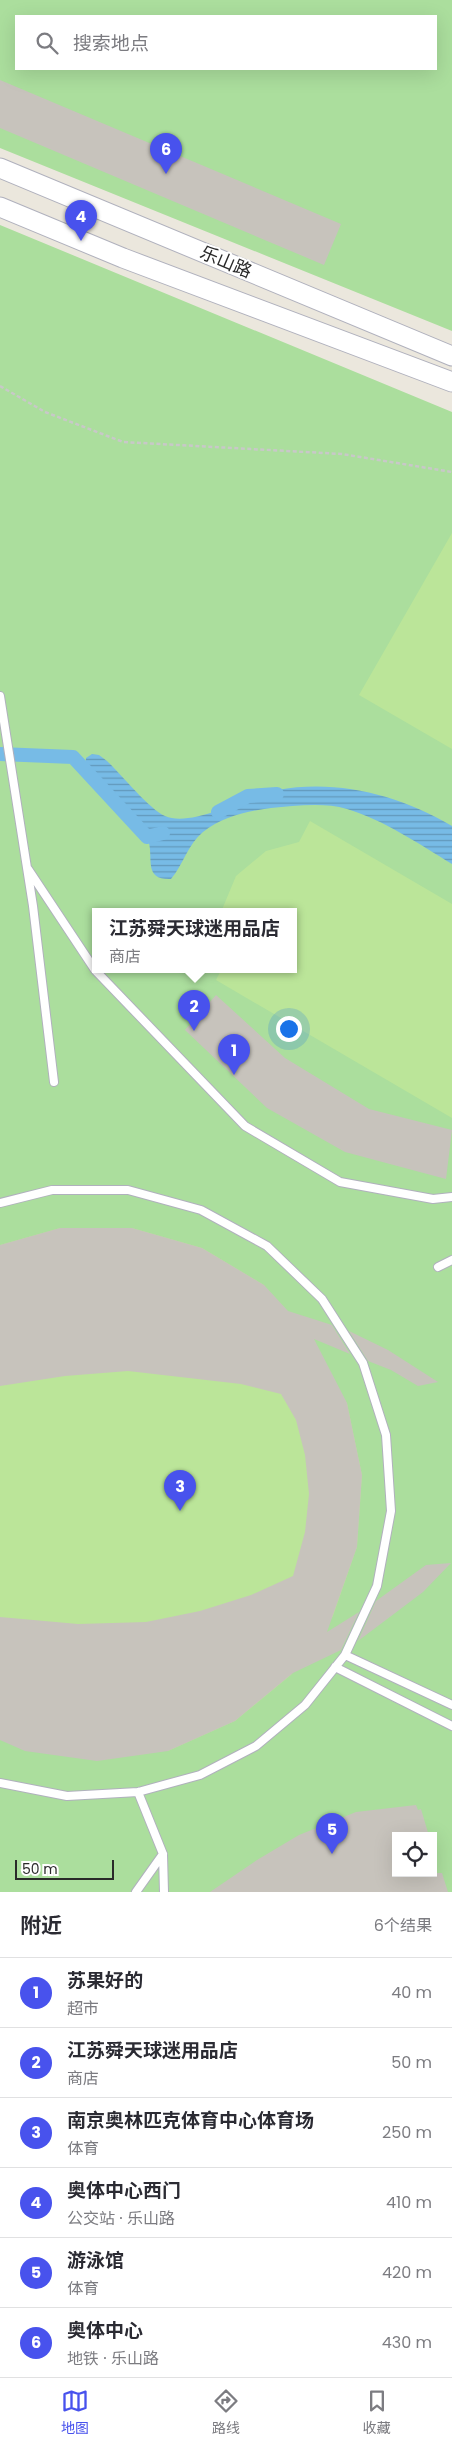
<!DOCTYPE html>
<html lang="zh">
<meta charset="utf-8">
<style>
body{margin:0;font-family:Poppins,"Noto Sans SC",sans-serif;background:#f7f7f7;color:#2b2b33}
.controls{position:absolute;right:15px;bottom:15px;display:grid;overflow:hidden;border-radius:0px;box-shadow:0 5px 20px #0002}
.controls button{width:45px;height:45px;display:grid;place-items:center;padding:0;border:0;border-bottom:1px solid #e1e1e2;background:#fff;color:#2b2b33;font:25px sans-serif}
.scale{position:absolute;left:15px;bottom:12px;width:99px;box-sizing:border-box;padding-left:5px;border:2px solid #2a2a2a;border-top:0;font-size:14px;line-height:18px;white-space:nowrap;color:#2a2a2a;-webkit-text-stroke:4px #fff;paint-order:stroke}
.you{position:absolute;left:288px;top:1028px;width:18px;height:18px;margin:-12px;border:4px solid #fff;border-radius:50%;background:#1a73e8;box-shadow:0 0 0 8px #1a73e833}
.badge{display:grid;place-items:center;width:32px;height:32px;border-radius:50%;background:#4852ed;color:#fff;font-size:16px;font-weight:700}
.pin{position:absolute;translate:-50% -41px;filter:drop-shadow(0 1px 2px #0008)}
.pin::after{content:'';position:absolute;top:26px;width:18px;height:15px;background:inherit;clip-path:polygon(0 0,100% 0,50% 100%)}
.popup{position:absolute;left:92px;top:908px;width:205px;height:65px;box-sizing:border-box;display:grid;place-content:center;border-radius:0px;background:#fff;filter:drop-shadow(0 1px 4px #0005);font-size:16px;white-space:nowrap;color:#7c7c81}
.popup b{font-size:19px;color:#2b2b33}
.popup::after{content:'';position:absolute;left:50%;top:100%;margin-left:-10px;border:10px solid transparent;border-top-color:#fff}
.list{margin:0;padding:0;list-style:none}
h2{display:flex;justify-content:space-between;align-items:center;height:65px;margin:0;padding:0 20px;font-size:21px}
h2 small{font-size:16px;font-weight:400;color:#7c7c81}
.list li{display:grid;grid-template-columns:32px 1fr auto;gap:15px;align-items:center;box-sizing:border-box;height:70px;padding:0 20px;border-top:1px solid #e1e1e2}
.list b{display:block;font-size:19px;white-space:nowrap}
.list p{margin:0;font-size:16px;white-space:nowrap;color:#7c7c81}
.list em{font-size:16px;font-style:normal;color:#7c7c81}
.icon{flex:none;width:28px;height:28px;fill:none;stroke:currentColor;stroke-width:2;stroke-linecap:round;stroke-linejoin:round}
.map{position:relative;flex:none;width:452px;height:1892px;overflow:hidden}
.search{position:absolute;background:#fff;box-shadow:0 5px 20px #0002;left:15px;right:15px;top:15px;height:55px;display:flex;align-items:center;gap:12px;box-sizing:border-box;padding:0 18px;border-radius:0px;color:#7c7c81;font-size:19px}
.sheet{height:485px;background:#fff}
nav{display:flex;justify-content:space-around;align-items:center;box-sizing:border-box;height:70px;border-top:1px solid #e1e1e2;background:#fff;font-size:14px;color:#7c7c81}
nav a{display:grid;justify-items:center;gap:2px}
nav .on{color:#4852ed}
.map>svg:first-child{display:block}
.park{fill:#abde9d;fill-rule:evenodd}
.pitch{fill:#bbe599}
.water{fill:url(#water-rules)}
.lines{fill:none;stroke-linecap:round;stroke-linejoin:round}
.canal{stroke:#77bbe6;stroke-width:14}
.building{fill:#c7c3bc}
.service-casing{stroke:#b0b1bd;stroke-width:10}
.tertiary-casing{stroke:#b0b1bd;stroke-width:21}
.path{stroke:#c8c8c8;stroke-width:2.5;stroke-dasharray:4 2.5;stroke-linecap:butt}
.service{stroke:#fff;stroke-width:8}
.tertiary{stroke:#fff;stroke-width:19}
.labels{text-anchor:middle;stroke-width:4;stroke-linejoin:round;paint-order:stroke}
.street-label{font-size:18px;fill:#2a2a2a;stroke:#fff}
</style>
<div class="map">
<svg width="452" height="1892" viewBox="0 0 452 1892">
<defs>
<pattern id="water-rules" width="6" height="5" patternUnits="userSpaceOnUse" patternTransform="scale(1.25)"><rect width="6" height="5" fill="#77bbe6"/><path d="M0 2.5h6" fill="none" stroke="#6298bb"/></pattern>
</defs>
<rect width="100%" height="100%" fill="#ebe7dd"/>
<!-- park -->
<path class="park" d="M0,0H452V331L0,148ZM16,16H436V69H16Z
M0,225L452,412V1892H0ZM95,912H293V970H95ZM396,1836H433V1873H396Z"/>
<!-- pitch -->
<path class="pitch" d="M452,533V749L359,695Z
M310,821L452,904V1118L216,980L221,970H293V912H221L236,876L266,851L299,842Z
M60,1228H132L202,1248L264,1285L347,1403L362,1475L357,1547L333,1616L291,1675L235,1721L168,1751L0,1740V1245Z"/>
<!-- water -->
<path class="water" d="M92,754L99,755L107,761C121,774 149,809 165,816C192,828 248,796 277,790C338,779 399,795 452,826V864C419,844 384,820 347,809C323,802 295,806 271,808C247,811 222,817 203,832C188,844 183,865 171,879C144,880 153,860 149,843C147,834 142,825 137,818C126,800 83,778 86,758Z"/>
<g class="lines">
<!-- canal -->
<path class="canal" d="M0,754L73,757L147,837L163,833
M218,812L248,796L277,794"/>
</g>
<!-- building -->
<path class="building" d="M0,80L341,224L324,265L0,128Z
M216,995L285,1058L369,1109L452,1130L446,1179L345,1152L267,1108L185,1030Z
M60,1228H132L202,1248L264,1285L288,1311L332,1325L350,1354L314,1339L347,1403L362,1475L357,1547L327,1632L359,1612L341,1650L293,1673L235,1721L168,1751L97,1761L25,1751L0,1740V1617L78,1624L146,1622L200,1611L251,1595L293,1576L305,1532L309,1494L305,1455L296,1420L281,1394L241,1384L128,1371L65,1376L0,1386V1245Z
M349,1331L388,1350L438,1382L418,1386L391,1370L368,1361Z
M451,1563L423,1592L358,1641L376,1601L426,1565Z
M416,1805L418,1810L421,1809L429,1836H396V1873H442L448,1892H210L257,1860L299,1835L356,1812Z"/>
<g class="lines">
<defs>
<path id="service" d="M0,696L33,906L54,1082
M28,869L95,970
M95,970L245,1126L340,1182L433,1199L452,1197
M0,1203L52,1190H128L201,1210L267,1246L322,1299L363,1363L386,1435L391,1511L377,1586L345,1655L305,1705L256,1746L200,1775L138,1792L67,1796L0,1783
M438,1267L452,1260
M345,1655L452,1705
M335,1667L452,1726
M138,1792L163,1854L164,1892
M136,1892L163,1854"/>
<path id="tertiary" d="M0,168L452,356
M0,207L123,258L452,382"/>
</defs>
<!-- service casing -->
<use href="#service" class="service-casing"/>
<!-- tertiary casing -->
<use href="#tertiary" class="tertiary-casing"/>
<!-- path -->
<path class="path" d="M0,386L45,412L123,442L342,454L452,472"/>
<!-- service -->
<use href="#service" class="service"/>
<!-- tertiary -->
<use href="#tertiary" class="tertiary"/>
</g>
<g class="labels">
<!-- street labels -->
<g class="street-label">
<text transform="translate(226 262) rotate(23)" y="6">乐山路</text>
</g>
</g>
</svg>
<div class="controls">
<button><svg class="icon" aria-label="locate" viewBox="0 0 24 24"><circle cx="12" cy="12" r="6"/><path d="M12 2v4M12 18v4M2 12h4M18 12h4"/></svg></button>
</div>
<div class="scale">50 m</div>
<div class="you"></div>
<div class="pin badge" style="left:234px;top:1075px">1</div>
<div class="pin badge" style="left:194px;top:1031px">2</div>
<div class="popup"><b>江苏舜天球迷用品店</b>商店</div>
<div class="pin badge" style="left:180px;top:1511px">3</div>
<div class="pin badge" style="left:81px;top:241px">4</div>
<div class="pin badge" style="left:332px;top:1854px">5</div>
<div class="pin badge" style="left:166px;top:174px">6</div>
<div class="search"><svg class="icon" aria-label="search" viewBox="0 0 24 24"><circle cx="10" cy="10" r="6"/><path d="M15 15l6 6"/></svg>搜索地点</div>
</div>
<section class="sheet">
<h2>附近<small>6个结果</small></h2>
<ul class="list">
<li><span class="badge">1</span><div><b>苏果好的</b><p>超市</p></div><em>40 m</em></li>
<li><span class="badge">2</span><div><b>江苏舜天球迷用品店</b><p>商店</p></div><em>50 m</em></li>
<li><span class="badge">3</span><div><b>南京奥林匹克体育中心体育场</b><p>体育</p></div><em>250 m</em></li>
<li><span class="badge">4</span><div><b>奥体中心西门</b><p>公交站 · 乐山路</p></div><em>410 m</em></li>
<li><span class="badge">5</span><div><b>游泳馆</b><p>体育</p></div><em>420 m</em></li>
<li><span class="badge">6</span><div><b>奥体中心</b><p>地铁 · 乐山路</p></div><em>430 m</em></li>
</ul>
</section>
<nav>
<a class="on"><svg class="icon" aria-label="map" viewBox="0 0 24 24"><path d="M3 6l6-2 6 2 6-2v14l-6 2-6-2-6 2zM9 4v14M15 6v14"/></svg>地图</a>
<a><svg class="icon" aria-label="directions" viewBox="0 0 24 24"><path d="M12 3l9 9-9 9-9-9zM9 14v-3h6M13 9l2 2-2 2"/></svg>路线</a>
<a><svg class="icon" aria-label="saved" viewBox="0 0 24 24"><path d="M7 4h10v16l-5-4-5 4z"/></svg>收藏</a>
</nav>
